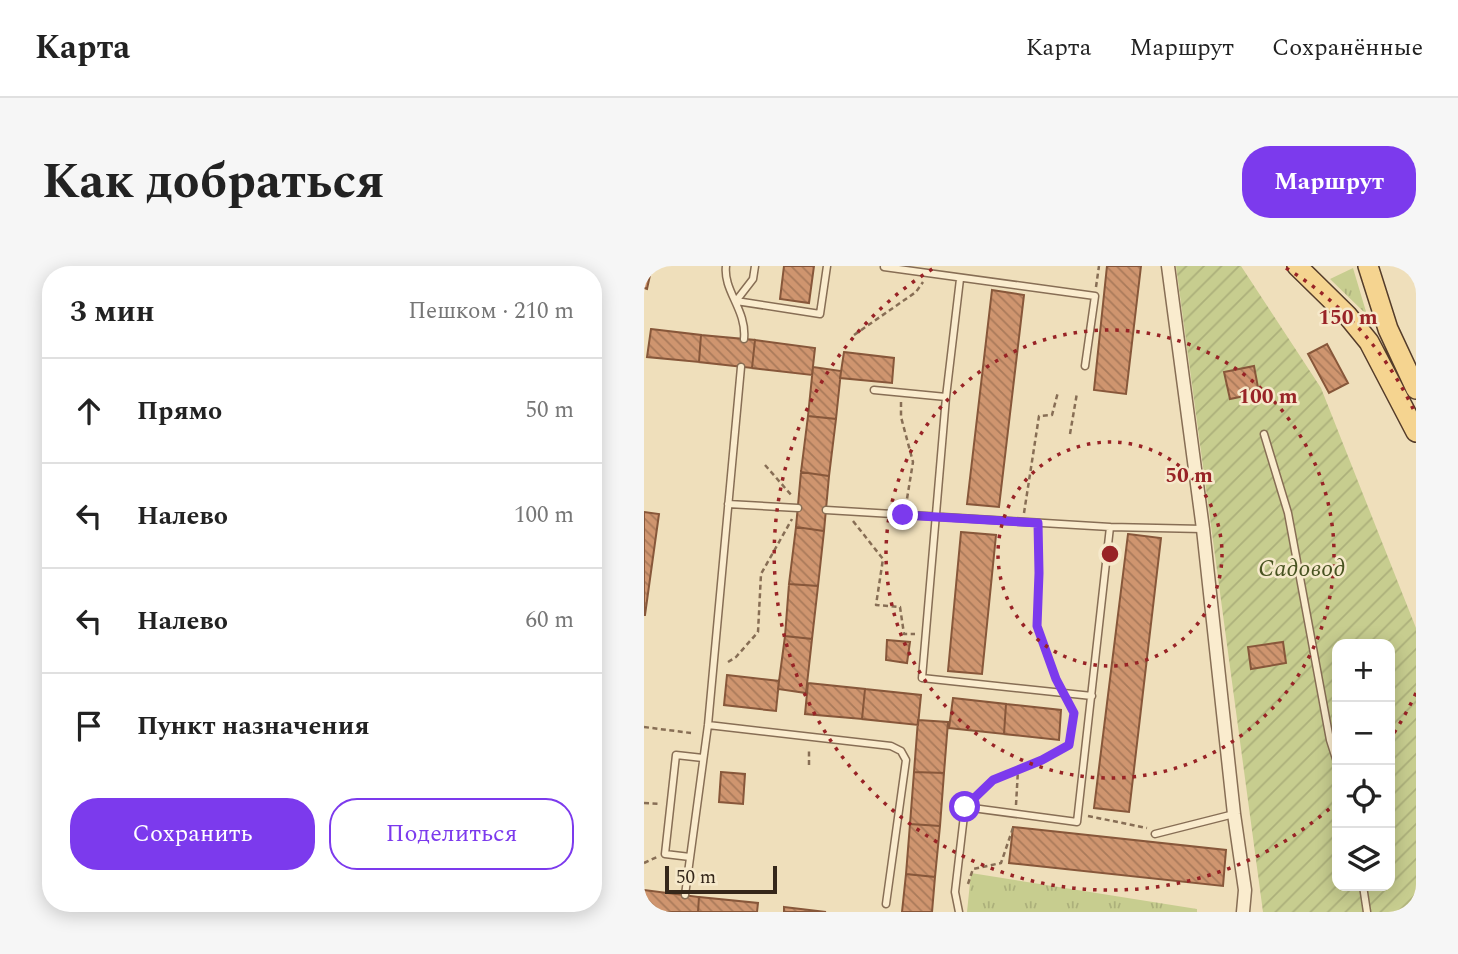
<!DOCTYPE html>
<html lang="ru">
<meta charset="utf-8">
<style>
body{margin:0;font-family:Spectral,serif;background:#f6f6f6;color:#222}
.controls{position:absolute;right:21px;bottom:21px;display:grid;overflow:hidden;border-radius:14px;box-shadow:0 4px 18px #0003}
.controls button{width:63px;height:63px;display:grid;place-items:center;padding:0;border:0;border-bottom:2px solid #e0e0e0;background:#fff;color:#222;font:35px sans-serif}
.scale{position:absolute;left:21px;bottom:18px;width:112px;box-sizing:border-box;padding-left:7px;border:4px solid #35271a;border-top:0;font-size:19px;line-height:24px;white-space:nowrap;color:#35271a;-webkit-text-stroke:5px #f6e9cb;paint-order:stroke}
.stop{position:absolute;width:21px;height:21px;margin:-16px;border:5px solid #7c3aed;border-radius:50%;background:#fff}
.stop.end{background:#7c3aed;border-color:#fff;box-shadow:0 2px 7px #0008}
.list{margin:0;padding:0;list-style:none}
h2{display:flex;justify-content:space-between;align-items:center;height:91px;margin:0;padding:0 28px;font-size:30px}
h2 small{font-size:23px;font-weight:400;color:#767676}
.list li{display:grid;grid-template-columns:46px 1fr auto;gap:21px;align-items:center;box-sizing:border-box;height:105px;padding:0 28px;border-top:2px solid #e0e0e0}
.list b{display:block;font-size:26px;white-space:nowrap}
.list em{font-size:23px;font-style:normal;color:#767676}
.actions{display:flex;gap:14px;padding:21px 28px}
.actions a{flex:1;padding:16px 0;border:2px solid #7c3aed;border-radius:28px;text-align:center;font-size:24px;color:#7c3aed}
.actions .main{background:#7c3aed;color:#fff}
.icon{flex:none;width:38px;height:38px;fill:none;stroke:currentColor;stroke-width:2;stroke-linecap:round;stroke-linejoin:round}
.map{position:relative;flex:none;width:772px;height:646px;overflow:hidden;border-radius:28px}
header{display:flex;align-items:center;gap:42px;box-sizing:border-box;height:98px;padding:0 35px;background:#fff;border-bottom:2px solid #e0e0e0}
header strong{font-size:33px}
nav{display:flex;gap:38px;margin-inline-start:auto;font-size:24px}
.intro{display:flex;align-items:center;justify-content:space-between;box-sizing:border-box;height:168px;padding:0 42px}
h1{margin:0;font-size:49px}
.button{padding:18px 32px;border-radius:28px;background:#7c3aed;color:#fff;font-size:24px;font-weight:700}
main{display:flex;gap:42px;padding:0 42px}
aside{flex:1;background:#fff;border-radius:28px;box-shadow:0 4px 18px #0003}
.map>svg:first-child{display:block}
.grass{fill:url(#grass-tufts)}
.garden{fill:url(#garden-furrows);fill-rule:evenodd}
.building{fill:url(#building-back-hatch);stroke:#87573a;stroke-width:2}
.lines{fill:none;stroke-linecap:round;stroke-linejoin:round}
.service-casing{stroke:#876e55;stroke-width:9}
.minor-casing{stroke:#876e55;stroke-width:15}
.primary-casing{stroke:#543c2a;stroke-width:22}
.path{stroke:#876e55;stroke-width:2.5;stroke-dasharray:5 3.5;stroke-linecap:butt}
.service{stroke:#faecce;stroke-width:6}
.minor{stroke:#faecce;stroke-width:12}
.primary{stroke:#f5d490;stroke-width:19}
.route{stroke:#7c3aed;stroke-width:9}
.ring{fill:none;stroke:#982326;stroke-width:3.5;stroke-dasharray:3.5 7}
.labels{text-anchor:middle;stroke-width:5;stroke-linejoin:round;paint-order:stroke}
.park-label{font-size:24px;font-style:italic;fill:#475220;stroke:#f6e9cb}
.centre{fill:#982326;stroke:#f6e9cb;stroke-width:3.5}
.ring-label{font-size:21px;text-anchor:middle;font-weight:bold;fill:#982326;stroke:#f6e9cb;stroke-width:5;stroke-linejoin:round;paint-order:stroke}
</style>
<header>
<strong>Карта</strong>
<nav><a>Карта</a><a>Маршрут</a><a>Сохранённые</a></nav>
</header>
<div class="intro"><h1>Как добраться</h1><a class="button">Маршрут</a></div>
<main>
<aside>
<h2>3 мин<small>Пешком · 210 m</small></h2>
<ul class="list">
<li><svg class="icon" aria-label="ahead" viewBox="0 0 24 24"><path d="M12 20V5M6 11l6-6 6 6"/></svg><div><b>Прямо</b></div><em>50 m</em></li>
<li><svg class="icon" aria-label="left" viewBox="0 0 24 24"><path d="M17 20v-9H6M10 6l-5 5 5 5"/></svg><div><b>Налево</b></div><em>100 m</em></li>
<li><svg class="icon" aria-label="left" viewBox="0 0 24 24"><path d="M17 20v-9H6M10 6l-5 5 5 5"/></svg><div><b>Налево</b></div><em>60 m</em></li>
<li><svg class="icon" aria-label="arrive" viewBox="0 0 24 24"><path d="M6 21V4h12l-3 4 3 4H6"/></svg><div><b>Пункт назначения</b></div></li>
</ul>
<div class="actions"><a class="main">Сохранить</a><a>Поделиться</a></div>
</aside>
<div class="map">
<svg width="772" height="646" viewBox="0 0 772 646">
<defs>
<pattern id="grass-tufts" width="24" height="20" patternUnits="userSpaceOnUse" patternTransform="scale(1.75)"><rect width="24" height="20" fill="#c7cd8f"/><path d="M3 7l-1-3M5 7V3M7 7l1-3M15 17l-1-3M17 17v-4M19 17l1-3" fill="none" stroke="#acb07b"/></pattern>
<pattern id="garden-furrows" width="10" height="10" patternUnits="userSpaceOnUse" patternTransform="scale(1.75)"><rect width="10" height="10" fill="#c7cd8f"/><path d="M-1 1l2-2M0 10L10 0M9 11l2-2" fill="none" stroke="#acb07b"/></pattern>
<pattern id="building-back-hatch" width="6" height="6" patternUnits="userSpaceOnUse" patternTransform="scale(1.75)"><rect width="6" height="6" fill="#cf956f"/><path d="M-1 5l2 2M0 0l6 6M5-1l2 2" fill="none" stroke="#a97a5a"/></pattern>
</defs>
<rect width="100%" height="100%" fill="#efdfbb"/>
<!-- grass -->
<path class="grass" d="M709,2L723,49L686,13Z
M327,607L553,643V646H323Z"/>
<!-- garden -->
<path class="garden" d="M532,0H597L677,122L772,362V646H619ZM693,378H746V620H693Z"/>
<!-- building -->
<path class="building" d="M0,0H8L3,23L0,22Z
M140,0H170L165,37L136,33Z
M463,0H497L482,128L450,124Z
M348,24L380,29L355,241L323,238Z
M7,63L57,69L55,96L3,91Z
M57,69L111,74L108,102L55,96Z
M111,74L171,82L168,109L108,102Z
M683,78L704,117L685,127L664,88Z
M200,86L250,92L248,117L196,112Z
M610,100L615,127L586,133L580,106Z
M169,101L197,105L192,153L164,150Z
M164,150L192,153L185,210L157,206Z
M157,206L185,210L180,265L152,261Z
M0,246L15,248L1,349H0Z
M152,261L180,265L174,320L145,318Z
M317,266L352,269L338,408L304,405Z
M484,268L517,272L485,546L450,542Z
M145,318L174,320L168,373L141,370Z
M141,370L168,373L162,427L134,423Z
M243,374L266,376L263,397L242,394Z
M639,376L642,397L607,403L604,381Z
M83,409L135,415L132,445L80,439Z
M164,417L221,423L218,453L161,448Z
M221,423L277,429L274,459L218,453Z
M309,432L362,438L360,468L305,462Z
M362,438L417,444L415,474L360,468Z
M274,454L304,456L300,507L270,506Z
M77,506L101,508L99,538L75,536Z
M270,506L300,507L296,560L266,558Z
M266,558L296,560L291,611L262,608Z
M369,561L582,584L579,620L365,597Z
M262,608L291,611L288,646H258Z
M0,624L55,631L54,646H0Z
M55,631L114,637L113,646H54Z
M140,641L182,646H140Z"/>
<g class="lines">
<defs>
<path id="service" d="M82,0C79,25 103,44 100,73
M240,1L451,30L441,100
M92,35L176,48L183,0
M92,35L109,13L111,0
M230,124L302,131L278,412L448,430
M302,131L316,13
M620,168L644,247L686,474L693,496
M84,238L154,242
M182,244L466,261L559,263
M64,459L247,480L257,485L262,494L242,638
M511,568L590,548
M46,591L21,588L32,489L59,492
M719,620L723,646
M41,629L64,459L97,101
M315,646L311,626L321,541L433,556L466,261"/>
<path id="minor" d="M524,0L559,263L590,548L601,624L599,646"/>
<path id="primary" d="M653,0L703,49L725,76L772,166
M724,0L744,63L772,123"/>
</defs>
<!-- service casing -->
<use href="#service" class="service-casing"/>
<!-- minor casing -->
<use href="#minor" class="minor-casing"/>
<!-- primary casing -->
<use href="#primary" class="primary-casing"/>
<!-- path -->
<path class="path" d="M452,21L455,0
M210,69L272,26L279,16
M257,136V151L269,196L262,239
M426,168L433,127
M121,199L149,231
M380,247L395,150L408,149L414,126
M209,255L239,293L232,339L256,341L260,368H271
M394,267L392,360L413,414
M84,396L92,391L114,366L117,308L148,253
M0,461L47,467
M165,499V482
M331,531L349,514L398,494L425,479L430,447L425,439
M0,537L16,538
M372,539L374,504
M444,550L503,562
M0,597L13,591
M324,618L329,603L357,597L370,559"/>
<!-- service -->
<use href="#service" class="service"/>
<!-- minor -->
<use href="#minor" class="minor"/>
<!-- primary -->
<use href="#primary" class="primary"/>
</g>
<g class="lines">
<!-- route -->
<path class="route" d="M259,249L394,257L395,307L393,360L412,413L430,447L425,479L398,494L349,514L321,541"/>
</g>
<!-- distance rings -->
<g class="ring">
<circle cx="466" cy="288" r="112"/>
<circle cx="466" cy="288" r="224"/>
<path d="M772 427A336 336 0 0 1 746 473M693 536A336 336 0 1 1 290 2M642 2A336 336 0 0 1 772 149"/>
</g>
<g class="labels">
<!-- park labels -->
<g class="park-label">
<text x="658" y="310">Садовод</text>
</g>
</g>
<circle cx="466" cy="288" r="10" class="centre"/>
<g class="ring-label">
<text x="704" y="58">150 m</text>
<text x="624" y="137">100 m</text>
<text x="545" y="216">50 m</text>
</g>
</svg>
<div class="controls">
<button>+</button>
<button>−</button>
<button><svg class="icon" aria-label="locate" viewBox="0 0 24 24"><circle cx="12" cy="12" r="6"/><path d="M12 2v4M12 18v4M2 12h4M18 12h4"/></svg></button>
<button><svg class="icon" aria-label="layers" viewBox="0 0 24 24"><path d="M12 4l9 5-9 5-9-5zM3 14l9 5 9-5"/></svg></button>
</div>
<div class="scale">50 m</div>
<div class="stop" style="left:321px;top:541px"></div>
<div class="stop end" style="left:259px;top:249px"></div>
</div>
</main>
